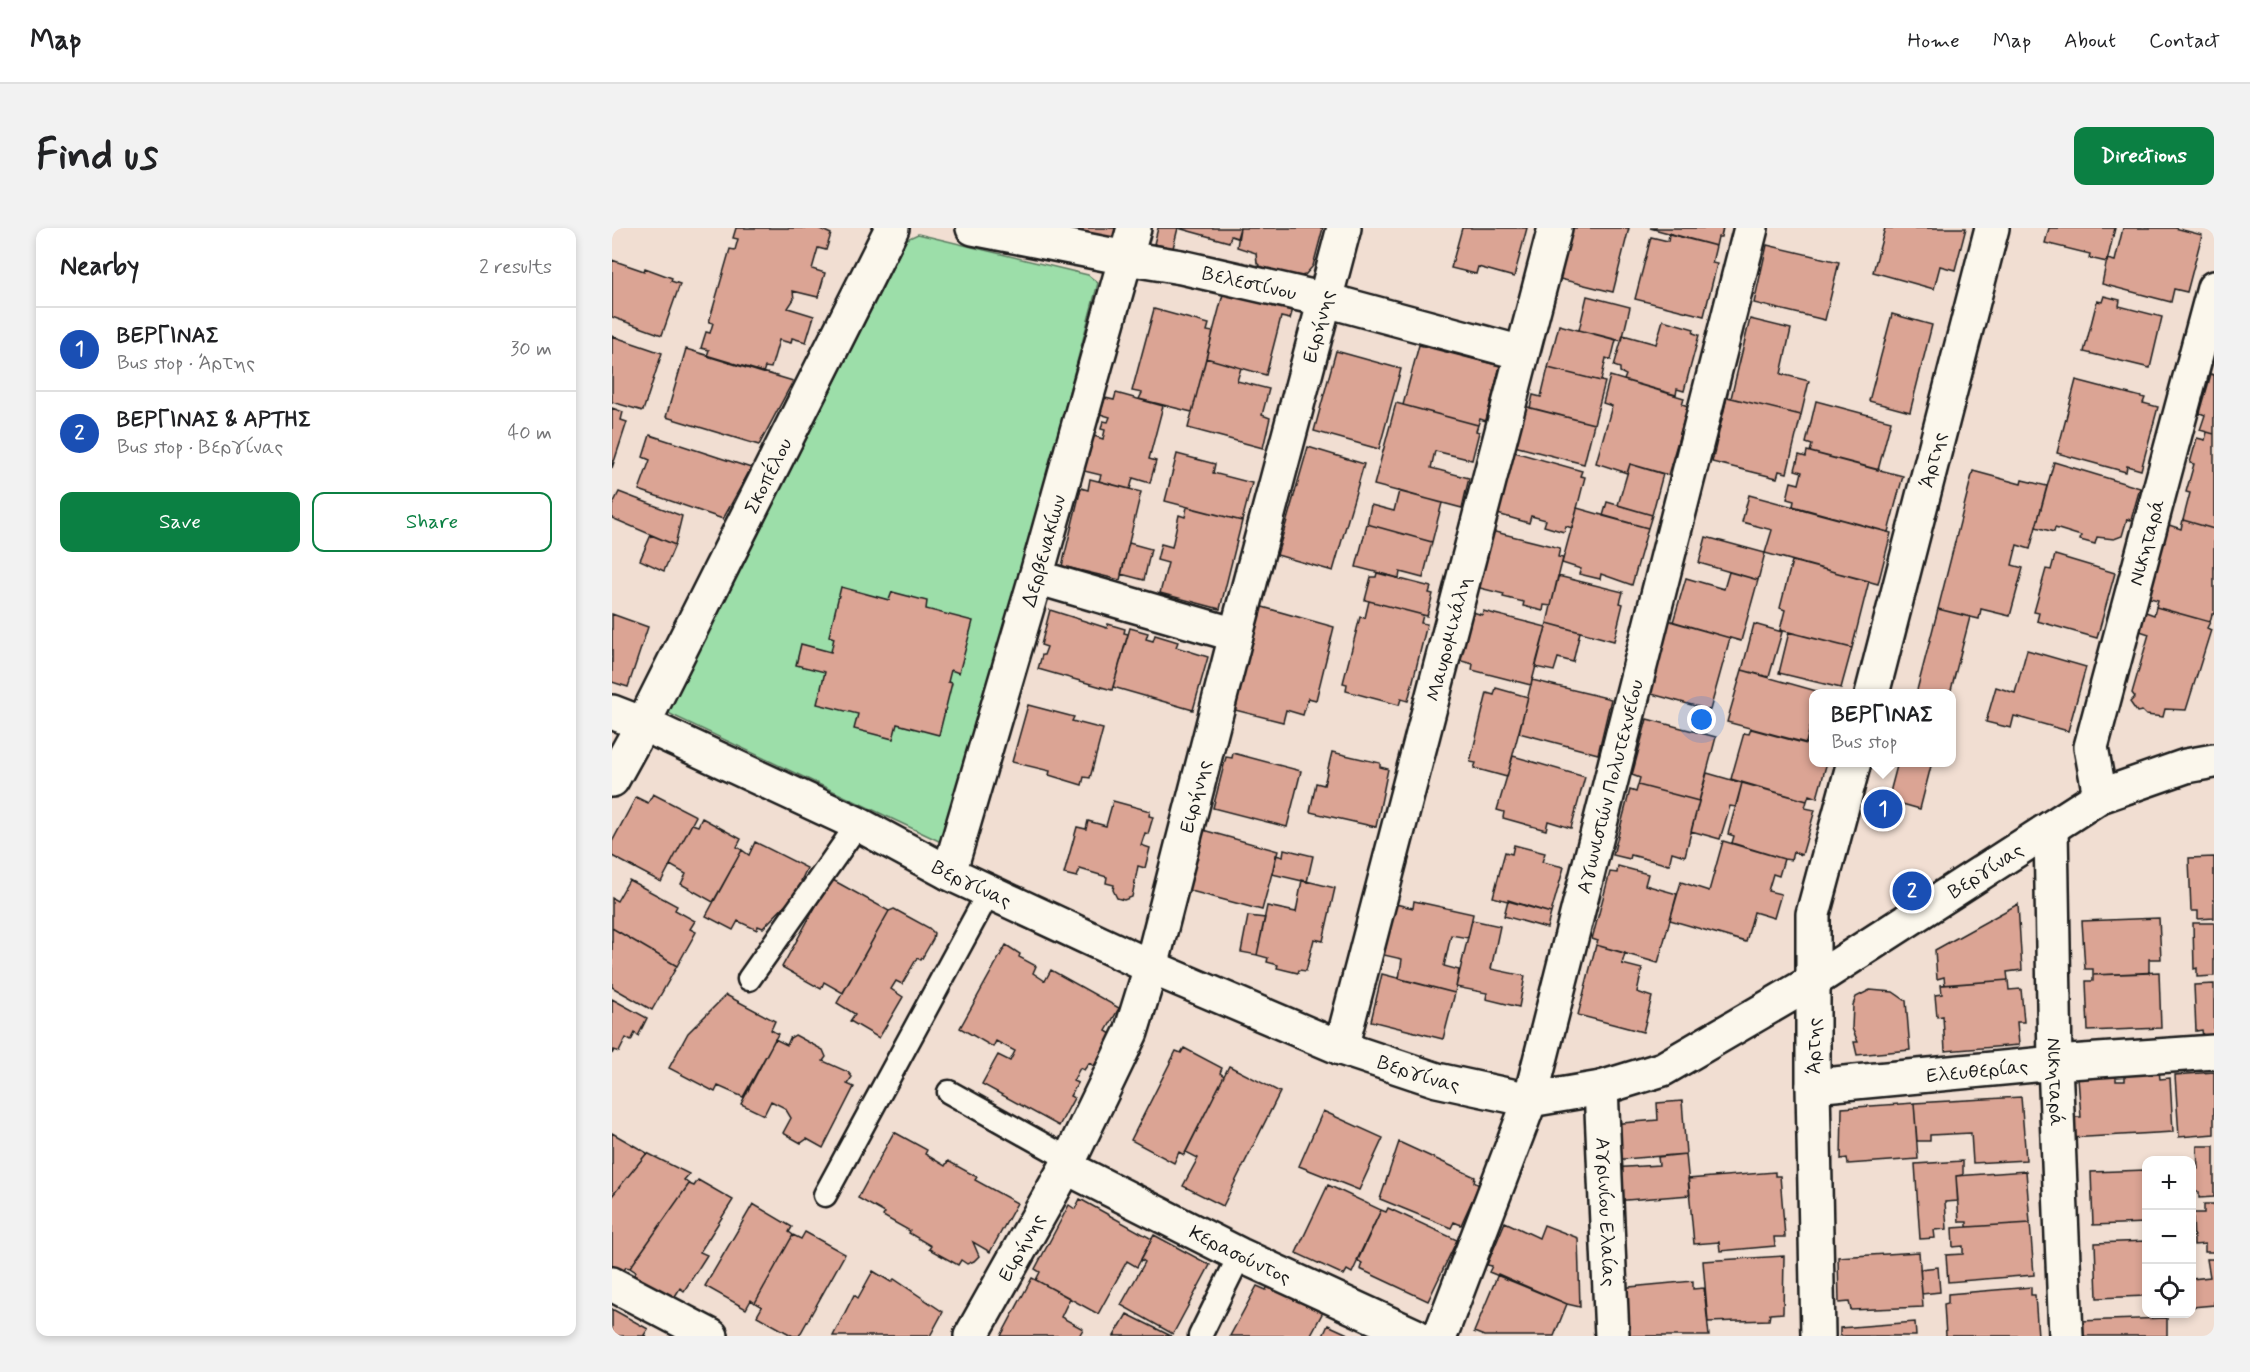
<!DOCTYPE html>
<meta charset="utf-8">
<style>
body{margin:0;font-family:Mynerve,sans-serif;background:#f2f2f2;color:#202124}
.controls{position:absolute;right:18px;bottom:18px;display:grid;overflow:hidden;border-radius:12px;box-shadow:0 3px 9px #0003}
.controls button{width:54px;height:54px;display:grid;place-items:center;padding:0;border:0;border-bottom:2px solid #e0e0e0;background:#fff;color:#202124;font:30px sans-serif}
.you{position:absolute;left:1090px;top:492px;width:21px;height:21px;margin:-15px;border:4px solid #fff;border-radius:50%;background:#1a73e8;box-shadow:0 0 0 9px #1a73e833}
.badge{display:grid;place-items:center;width:39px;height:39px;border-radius:50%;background:#0b8043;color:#fff;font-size:20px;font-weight:700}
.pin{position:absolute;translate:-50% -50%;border:3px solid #fff;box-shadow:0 2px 6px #0006}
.popup{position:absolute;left:1197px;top:461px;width:147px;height:78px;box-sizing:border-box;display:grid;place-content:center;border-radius:12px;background:#fff;filter:drop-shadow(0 2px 4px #0005);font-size:20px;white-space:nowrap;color:#757577}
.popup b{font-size:22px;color:#202124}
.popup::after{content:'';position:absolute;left:50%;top:100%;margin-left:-12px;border:12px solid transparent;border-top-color:#fff}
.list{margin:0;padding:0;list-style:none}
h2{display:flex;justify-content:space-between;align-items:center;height:78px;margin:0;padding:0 24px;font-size:26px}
h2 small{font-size:20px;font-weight:400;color:#757577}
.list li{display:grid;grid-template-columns:39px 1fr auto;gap:18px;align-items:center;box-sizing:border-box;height:84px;padding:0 24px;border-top:2px solid #e0e0e0}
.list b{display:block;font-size:22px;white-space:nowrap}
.list p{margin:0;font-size:20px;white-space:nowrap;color:#757577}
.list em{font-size:20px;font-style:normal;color:#757577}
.actions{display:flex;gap:12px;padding:18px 24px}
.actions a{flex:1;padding:14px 0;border:2px solid #0b8043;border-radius:12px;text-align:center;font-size:21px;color:#0b8043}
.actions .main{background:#0b8043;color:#fff}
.icon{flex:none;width:33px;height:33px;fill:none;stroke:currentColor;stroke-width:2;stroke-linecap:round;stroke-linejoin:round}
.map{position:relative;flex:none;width:1602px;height:1108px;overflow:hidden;border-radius:12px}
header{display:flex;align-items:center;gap:36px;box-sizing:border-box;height:84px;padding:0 30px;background:#fff;border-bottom:2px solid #e0e0e0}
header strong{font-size:28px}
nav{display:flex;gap:33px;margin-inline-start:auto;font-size:21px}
.intro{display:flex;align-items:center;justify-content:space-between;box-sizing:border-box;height:144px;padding:0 36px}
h1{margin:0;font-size:42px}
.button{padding:15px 27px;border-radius:12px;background:#0b8043;color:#fff;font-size:21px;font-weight:700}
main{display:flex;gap:36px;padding:0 36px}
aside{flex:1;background:#fff;border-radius:12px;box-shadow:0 3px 9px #0003}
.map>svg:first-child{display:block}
.green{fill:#9cdea9;stroke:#5c7d62;stroke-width:1.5}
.building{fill:#dba494;stroke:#1c1c1c;stroke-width:1.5}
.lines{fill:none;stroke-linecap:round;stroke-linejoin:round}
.service-casing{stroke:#1c1c1c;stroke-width:27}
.minor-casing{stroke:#1c1c1c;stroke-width:38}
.tertiary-casing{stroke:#1c1c1c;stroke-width:38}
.service{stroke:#fbf7ec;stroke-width:22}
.minor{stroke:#fbf7ec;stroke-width:33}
.tertiary{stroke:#fbf7ec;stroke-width:33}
.labels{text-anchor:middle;stroke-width:5;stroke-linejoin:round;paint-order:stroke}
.street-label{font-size:20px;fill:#1c1c1c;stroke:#fbf7ec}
</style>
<header>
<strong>Map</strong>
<nav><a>Home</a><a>Map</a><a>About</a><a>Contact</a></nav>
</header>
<div class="intro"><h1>Find us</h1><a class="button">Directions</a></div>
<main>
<aside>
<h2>Nearby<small>2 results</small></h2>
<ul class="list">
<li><span class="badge" style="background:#1a4fb4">1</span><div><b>ΒΕΡΓΙΝΑΣ</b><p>Bus stop · Άρτης</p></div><em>30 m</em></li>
<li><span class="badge" style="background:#1a4fb4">2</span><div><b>ΒΕΡΓΙΝΑΣ &amp; ΑΡΤΗΣ</b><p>Bus stop · Βεργίνας</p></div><em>40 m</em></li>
</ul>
<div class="actions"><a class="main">Save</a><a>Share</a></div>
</aside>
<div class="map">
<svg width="1602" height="1108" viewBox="0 0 1602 1108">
<rect width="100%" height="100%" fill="#f1ded2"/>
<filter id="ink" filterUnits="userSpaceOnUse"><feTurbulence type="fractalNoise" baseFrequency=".0167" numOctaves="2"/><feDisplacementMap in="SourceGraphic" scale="12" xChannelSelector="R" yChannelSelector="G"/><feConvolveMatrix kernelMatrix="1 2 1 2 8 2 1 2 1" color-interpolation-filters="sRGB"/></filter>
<g filter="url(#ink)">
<!-- green -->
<path class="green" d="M306,6L476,47L486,55L341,601L327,613L56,485L295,11Z"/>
<!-- building -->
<path class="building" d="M124,0H206L219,6L214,22L206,20L200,41L213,45L206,69L181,63L182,71L176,80L202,88L194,114L180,110L179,115L167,112L159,140L153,139L151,145L95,128L97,122L89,120L94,104L98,105L101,95L97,94L118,21L123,22L126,11L121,10Z
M449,0H504L501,14Z
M546,0H566L561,20L542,16Z
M566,0H628L625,10L619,8L617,14Z
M628,0H711L701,38L693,47L685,49L649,39L645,35L644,25L625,19Z
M850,0H915L902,49L866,39L864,46L839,40Z
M956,0H1017L1001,64L944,50Z
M1038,0H1111L1109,9H1106L1104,18Z
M1273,0H1354L1343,42L1328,38L1322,61L1261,44Z
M1437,0H1503L1495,34L1477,30L1478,26L1433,15Z
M1511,0H1563L1590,7L1575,64L1562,61L1559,74L1490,56L1495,31L1503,33Z
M1057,6L1104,18L1100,35L1105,36L1092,88L1023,71L1039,9L1056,13Z
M1155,17L1227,34L1213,92L1142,75Z
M0,32L32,43L33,40L60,50L59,53L68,56L50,107L0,89Z
M614,55L683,74L678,91L669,89L654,147L594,130Z
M975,68L1018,79L1010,113L967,102Z
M1492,68L1508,72L1507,78L1550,89L1538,140L1472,124L1485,73L1490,74Z
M542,81L597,96L595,103L601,104L580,184L527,171L530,165L520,163Z
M1280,86L1320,97L1298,184L1257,173Z
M1138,91L1179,101L1169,146L1197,153L1189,187L1119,170Z
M1051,92L1082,101L1081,105L1087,107L1072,163L1065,161L1064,167L1012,152L1014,147L1008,144V140L1002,138L1011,107L1044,116Z
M947,97L1004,112L999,132L994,130L989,153L936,140Z
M0,108L50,125L31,183L0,174Z
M807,117L888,138L874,193L868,191L866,197L791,177Z
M74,121L181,153L147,217L54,189Z
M724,123L789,141L767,221L702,203Z
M594,130L629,140L625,153L657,161L650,187L658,190L651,220L576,200Z
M936,140L993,154L982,196L918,180L921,167L929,169Z
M1599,146L1602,147V206L1588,202L1593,187L1588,185Z
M998,148L1072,170L1070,176L1076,178L1056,247L1018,236L1015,245L984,235L1000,178L991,175Z
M1464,152L1533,170L1531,175L1546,179L1529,242L1515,238L1514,244L1445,225Z
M504,165L551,178L537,231L544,233L538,255L521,250L518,261L487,253L489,247L472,243L482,208L491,211L493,202L489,201L491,193L496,194L498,189L488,186L493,170L502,172Z
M1115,169L1189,187L1175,245L1167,243L1165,250L1100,234Z
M1204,173L1279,193L1266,242L1198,224L1200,217L1194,215Z
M784,175L866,197L864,203L867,204L860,232L823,223L819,240L857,250L850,280L762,257Z
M912,178L982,196L972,236L902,218Z
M0,180L11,184L9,192L15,194L0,240Z
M1595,204L1602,206V301L1571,292L1578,265L1574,264L1582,236L1578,235L1585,210L1593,212Z
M38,207L139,240L111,291L27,262L38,232L31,229Z
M696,219L752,236L721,343L665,327Z
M899,223L970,243L968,248L973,249L960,300L954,298L952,304L932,298L934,292L919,288L917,295L882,285Z
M1195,223L1291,248L1276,304L1181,278L1182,273L1175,271L1179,254L1187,256L1190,244L1183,242L1187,227L1194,229Z
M565,226L603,236L601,245L640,255L630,293L553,273Z
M1442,234L1528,260L1519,292L1515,291L1510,308L1502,311L1485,309L1483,316L1468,312L1469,308L1443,300L1442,304L1424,299Z
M1018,236L1051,246L1040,287L1006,277Z
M1361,243L1409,256L1410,252L1435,258L1418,321L1405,317L1400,337L1411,340L1398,388L1369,381L1367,391L1326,381Z
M478,251L529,264L508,352L450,338L469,260L476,262Z
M787,263L830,275L820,314L755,296L759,277L782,283Z
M7,264L70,288L63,317L0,290V278Z
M1137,267L1279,305L1266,356L1153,325L1160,302L1130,294Z
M995,274L1040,287L1036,300L991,288Z
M575,279L630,293L608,381L548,365L556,335L545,332L549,316L560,319L567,287L573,289Z
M965,280L1036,300L1020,357L989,346L988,351L967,346L969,341L950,335Z
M1571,292L1602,301V386H1600L1598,394L1544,379L1546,372L1534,369L1554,296L1569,301Z
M755,296L820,314L811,350L788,344L787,350L744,339Z
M875,302L948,320L946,329L951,330L939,378L932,377L931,383L911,378L912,374L891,369L892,366L860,358Z
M39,307L63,317L52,343L28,332Z
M1094,309L1153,325L1146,352L1087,335Z
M517,315L539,321L532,352L509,346Z
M1443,327L1503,345L1485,410L1425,393L1427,385L1422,384L1434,341L1439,342Z
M1180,333L1257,353L1240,420L1168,402L1173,382L1168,380Z
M1117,344L1146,352L1129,413L1061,394L1074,350L1112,361Z
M765,345L819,359L817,365L821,366L815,388L753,372L759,349H764Z
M946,348L1011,364L1008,375L1011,376L1002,413L935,395Z
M229,359L277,372L280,364L315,373L314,381L361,393L347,445L339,442L336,454L340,455L327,507L285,496L281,511L242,501L246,486L205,476L213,444L184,437L189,416L219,424L222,410L217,408Z
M757,373L811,387L809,395L815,396L796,473L789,471L787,477L734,463L735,456L731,455L748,389L753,390Z
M647,378L722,399L704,472L696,470L691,487L674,482L671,494L619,481Z
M1544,379L1598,394L1595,400L1599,402L1574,482L1553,481L1551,489L1534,487L1530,483L1525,484L1518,474L1523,469L1520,465L1537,406L1525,402L1531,383L1542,387Z
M1326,381L1358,389L1338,466H1304Z
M438,382L495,400L496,396L513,401L512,405L516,406L500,462L426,441L430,427H432L435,419L429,417Z
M855,382L870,387L871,383L934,399L919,457L860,442L861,436L842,431Z
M0,386L36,399L16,459L0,454Z
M1056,392L1118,410L1098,482L1036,465Z
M935,395L968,404L961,434L946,430L942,443L923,439Z
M1142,396L1170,404L1157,449L1130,442Z
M518,400L536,405L534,411L541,413L543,407L566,414L564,419L596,429L581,482L501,459Z
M1177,404L1240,420L1229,460L1167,445Z
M1415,422L1474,439L1456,503L1402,488L1399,500L1374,494L1384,459L1403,465Z
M1130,442L1208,464L1207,466H1202V485L1194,515L1115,494Z
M920,452L999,471L986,526L907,505Z
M884,460L916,469L895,549L862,540L864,535L858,534L875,465L882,467Z
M416,477L462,489L460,493L491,501L478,550L472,549L470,557L437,547L438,543L400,534Z
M1035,491L1104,509L1087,573L1026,557L1028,550L1020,547Z
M1139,501L1202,518V534H1215L1205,570L1197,567L1195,573L1119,551L1132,505L1137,506Z
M720,524L768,535V539L776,541L764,599L698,584L704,555L712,557Z
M621,525L689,543L675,599L601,580L614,529L620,530Z
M901,528L973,549L959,600L936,593L934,602L891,590L892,584L885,582Z
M1286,534H1320L1308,581L1276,572Z
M1095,545L1130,555L1124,579L1118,578L1108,611L1079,603Z
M1130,555L1195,573L1193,580L1203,582L1190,627L1181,624L1179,632L1172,631L1120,615L1122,608L1116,606Z
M1026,557L1087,573L1073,628L1060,624L1057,637L1019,627L1018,631L1001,627L1018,562L1024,564Z
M41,566L84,588L49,654L0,628V614L24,569L36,575Z
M501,573L538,583L537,588L541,589L536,606L533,605L529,617L538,620L533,640L526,638L520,669L512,672L505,670L501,662L502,657L494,655L495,649L468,641L465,649L452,646L465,599L474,601L476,593L494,598Z
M90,590L129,611L125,619L130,622L101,674L69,656L74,646L58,637L80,596L86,598Z
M591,602L666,623L650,682L575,662Z
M1111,613L1172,631L1167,648L1161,646L1156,663L1169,666L1162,690L1142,684L1134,714L1058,692L1069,654L1097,663Z
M143,614L195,640L189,653L194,656L151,700L146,698L145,702L126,693L121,702L94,688L130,622L137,627Z
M902,617L933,625L930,634L952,639L939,685L881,669L893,624L900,626Z
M672,621L701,628L695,654L660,646L664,627L671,629Z
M1602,629V690L1586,691V683H1579L1577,630Z
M1006,638L1036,646L1033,657L1065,666L1046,735L984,717L986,713L980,711L998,644L1005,645Z
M219,651L277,683L231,765L212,754L209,761L170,739Z
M17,652L65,678L63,682L83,693L78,701L84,704L65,738L0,700V670L5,673Z
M690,652L723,660L711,713L702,711L694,743L687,742L686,745L665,740L666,737L655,734L656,730L645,727L655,678L684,684Z
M896,672L939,685L935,700L892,688Z
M802,673L861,686L856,710L839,707L832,738L847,742L843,765L787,751L790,731L772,727L783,676L801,680Z
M1406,676L1410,742L1395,744L1396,752L1333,757L1332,749L1325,751L1323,722Z
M282,681L317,700L322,705L321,711L309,732L305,730L290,756L284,753L279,761L291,769L267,810L238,793L243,786L225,775L277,683Z
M636,688L653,690L645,727L629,724Z
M1547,690L1549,731H1537V745L1481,747V741H1473L1470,693Z
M860,692L888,698L879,741L913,748L907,779L874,771L875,765L844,759Z
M1581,695H1602V748L1585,749V740L1582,741Z
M0,700L65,738L40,782L0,759Z
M394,717L408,726L407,729L424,738L421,745L433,753L439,742L507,780L494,803L499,806L482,838L477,835L472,842L468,840L461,853L466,855L458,868L462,870L447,898L370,856L386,827L398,833L403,823L384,813L381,819L348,800Z
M984,717L1013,725L1010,736L1030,741L1025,764L1040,769L1031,804L966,787Z
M1547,744L1549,800L1476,803L1474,753H1481V747Z
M770,746L843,765L831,811L759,793Z
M1396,752L1397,762L1409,761L1412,794H1405L1407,817L1333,823L1331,788L1325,789L1323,767L1330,766L1329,757Z
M1602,756V808L1591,809L1590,802L1584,803L1582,757Z
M1258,762L1281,764L1294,773L1298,822L1245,827L1242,814H1246L1240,800L1241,777L1244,769Z
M114,767L163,793L159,802L166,806L131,869L106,858L103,864L57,840L76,805Z
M0,771L35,790L26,808L23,805L19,813L14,810L7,824L2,822L0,826Z
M183,807L211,822L214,829L211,833L236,844L240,849L235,856L242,859L211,920L195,911L189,915L171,905L179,890L173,880L159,873L152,887L129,876L163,811L175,817L178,810Z
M572,820L610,840L608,845L612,848L572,927L567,924L562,935L519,912L564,823L569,825Z
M617,838L668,864L611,978L571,958L586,930L574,924Z
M1547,843L1548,851L1558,850L1561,904L1458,910L1457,889H1469L1466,850L1504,847V853H1513V846Z
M1602,844V906L1567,909L1563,847Z
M1409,869L1414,932L1361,935L1359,905L1318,907V913H1305L1302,875Z
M1070,873L1074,926L1000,932L998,896L1046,892L1045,875Z
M1302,875L1306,931L1236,936L1235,930L1229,931L1230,880Z
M711,883L771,910L747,962L687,938Z
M282,904L315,922L313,926L333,938L336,933L365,949L363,952L405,975L378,1024L361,1014L367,1028L362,1033L355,1036L349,1032L346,1037L317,1021L319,1018L297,1005L298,1003L271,988L273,985L246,970Z
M0,905L35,925L0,968Z
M787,914L863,949L862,954L867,957L849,997L842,994L839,1000L768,971Z
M1585,918H1602V969L1587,970V964H1583L1582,942L1586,941Z
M35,925L77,946L72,952L77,956L18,1040L14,1039L11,1044L0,1038V968Z
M1074,926L1078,967L1002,973L999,940L1047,937L1046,929Z
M1351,933V947L1344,948L1346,973L1333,974L1335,1001L1322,1002L1323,1010L1308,1011L1303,936Z
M1534,942V995L1481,997L1479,944Z
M1414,943L1418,995L1355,999V994H1347L1344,948Z
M1163,944V948H1168L1173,1009H1162L1163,1018L1108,1023L1107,1014L1082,1016L1076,951Z
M86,952L121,972L88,1024L95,1027L72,1063L68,1060L62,1070L21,1049L24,1044L18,1040L77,956L82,958Z
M716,957L769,982L740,1045L735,1042L732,1047L684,1025Z
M468,971L540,1011L525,1039L515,1033L486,1086L424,1052L428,1044L423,1041L457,977L463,981Z
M141,976L180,999L177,1004L181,1007L143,1075L139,1072L134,1081L93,1058Z
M1592,976H1602V1024H1593V1016L1582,1017L1581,985H1592Z
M776,980L845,1012L816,1073L748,1041L750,1035L745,1032L769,982L774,984Z
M893,994L927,1010L932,997L966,1010L968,1079L955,1076L877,1044L880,1038L875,1037Z
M1418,995L1422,1047L1336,1054L1334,1027L1351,1026V1018L1341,1019L1340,1000Z
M193,1004L233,1026L187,1108H181L145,1088L150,1079L143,1075L181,1007L189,1011Z
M542,1007L598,1037L561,1106L509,1077L533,1034L529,1031Z
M1534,1013V1068L1485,1070L1483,1015Z
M1307,1024L1311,1079L1239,1082L1237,1074L1227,1075L1226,1029Z
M1172,1028L1171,1085L1158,1086L1157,1092L1096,1094L1091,1033Z
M1595,1031H1602V1077L1580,1079V1051L1598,1049Z
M1326,1039L1328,1064L1310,1066L1308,1041Z
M261,1043L279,1054L282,1051L331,1084L318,1108H221L242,1067L246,1070Z
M886,1046L955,1076L942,1108H872L862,1104Z
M420,1050L458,1070L449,1089L471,1101L467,1108H389Z
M1081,1053V1061L1092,1060L1097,1108H1012L1007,1060Z
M658,1054L711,1084L698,1108H618L645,1058L654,1062Z
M1419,1059V1067H1423L1426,1108H1334L1332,1076L1336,1075V1066Z
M0,1081L36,1101L32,1107L35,1108H0Z
M515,1086L559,1108H502Z
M1555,1090V1108H1468L1467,1093Z
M1303,1094L1304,1108H1228V1100Z
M716,1097L740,1108H711Z"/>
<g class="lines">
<defs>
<path id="service" d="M137,751L246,596
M337,864L457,931
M213,967L377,664
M588,1108L628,1027"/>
<g id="minor">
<path id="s1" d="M361,0L514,30L569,39L714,72L910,125"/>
<path d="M424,349L624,407"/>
<path id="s2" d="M0,484L31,496L246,596L337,645L539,739L729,820L825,852L918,872L989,860L1051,841L1200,754L1488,568L1574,538L1602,533"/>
<path id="s3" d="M0,552L31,496L280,0"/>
<path id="s4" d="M1488,568L1479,519L1602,60"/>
<path id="s5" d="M1439,600L1443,835L1454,1108"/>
<path id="s6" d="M337,645L424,349L522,0"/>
<path id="s7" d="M729,820L943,0"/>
<path id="s8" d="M1201,858L1443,835L1602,824"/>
<path id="s9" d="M989,860L1000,1108"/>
<path id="s10" d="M454,939L628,1027L804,1108"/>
<path d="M0,1056L99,1108"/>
<path id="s11" d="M359,1108L454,939L519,804L539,739L624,407L732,0"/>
</g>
<g id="tertiary">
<path id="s12" d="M1260,466L1380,0"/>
<path id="s13" d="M828,1108L918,872L1139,0"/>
<path d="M1206,1108L1201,858V686L1242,534"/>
</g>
</defs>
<!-- service casing -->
<use href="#service" class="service-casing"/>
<!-- minor casing -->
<use href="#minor" class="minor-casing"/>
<!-- tertiary casing -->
<use href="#tertiary" class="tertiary-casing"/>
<!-- service -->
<use href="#service" class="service"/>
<!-- minor -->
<use href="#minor" class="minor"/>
<!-- tertiary -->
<use href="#tertiary" class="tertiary"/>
</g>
</g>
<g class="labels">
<!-- street labels -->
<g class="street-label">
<text dy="7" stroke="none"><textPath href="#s1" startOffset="282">Βελεστίνου</textPath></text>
<text dy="7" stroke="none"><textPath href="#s11" startOffset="1074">Ειρήνης</textPath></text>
<text dy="7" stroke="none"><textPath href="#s12" startOffset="242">Άρτης</textPath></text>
<text dy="7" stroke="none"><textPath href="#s3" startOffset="342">Σκοπέλου</textPath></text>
<text dy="7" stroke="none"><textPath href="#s4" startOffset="262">Νικηταρά</textPath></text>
<text dy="7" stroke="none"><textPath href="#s6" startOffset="336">Δερβενακίων</textPath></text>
<text dy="7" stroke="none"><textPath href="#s7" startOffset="423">Μαυρομιχάλη</textPath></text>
<text dy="7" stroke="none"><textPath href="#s13" startOffset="576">Αγωνιστών Πολυτεχνείου</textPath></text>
<text dy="7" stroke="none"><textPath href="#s11" startOffset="588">Ειρήνης</textPath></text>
<text dy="7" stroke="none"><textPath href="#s2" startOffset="1515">Βεργίνας</textPath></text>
<text dy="7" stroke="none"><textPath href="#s2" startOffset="399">Βεργίνας</textPath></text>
<text transform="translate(1201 818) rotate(-90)" y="7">Άρτης</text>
<text dy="7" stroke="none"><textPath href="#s8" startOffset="165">Ελευθερίας</textPath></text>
<text dy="7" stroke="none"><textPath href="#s2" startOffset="885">Βεργίνας</textPath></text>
<text dy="7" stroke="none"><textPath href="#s5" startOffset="254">Νικηταρά</textPath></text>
<text dy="7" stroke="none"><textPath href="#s9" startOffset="124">Αγρινίου Ελαίας</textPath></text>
<text dy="7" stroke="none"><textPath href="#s11" startOffset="102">Ειρήνης</textPath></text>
<text dy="7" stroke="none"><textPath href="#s10" startOffset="195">Κερασούντος</textPath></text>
</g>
</g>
</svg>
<div class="controls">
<button>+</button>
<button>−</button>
<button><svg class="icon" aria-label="locate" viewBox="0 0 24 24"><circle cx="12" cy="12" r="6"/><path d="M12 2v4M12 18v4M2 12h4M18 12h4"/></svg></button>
</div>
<div class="you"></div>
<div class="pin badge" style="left:1271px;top:581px;background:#1a4fb4">1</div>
<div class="popup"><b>ΒΕΡΓΙΝΑΣ</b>Bus stop</div>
<div class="pin badge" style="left:1300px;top:663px;background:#1a4fb4">2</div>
</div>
</main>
